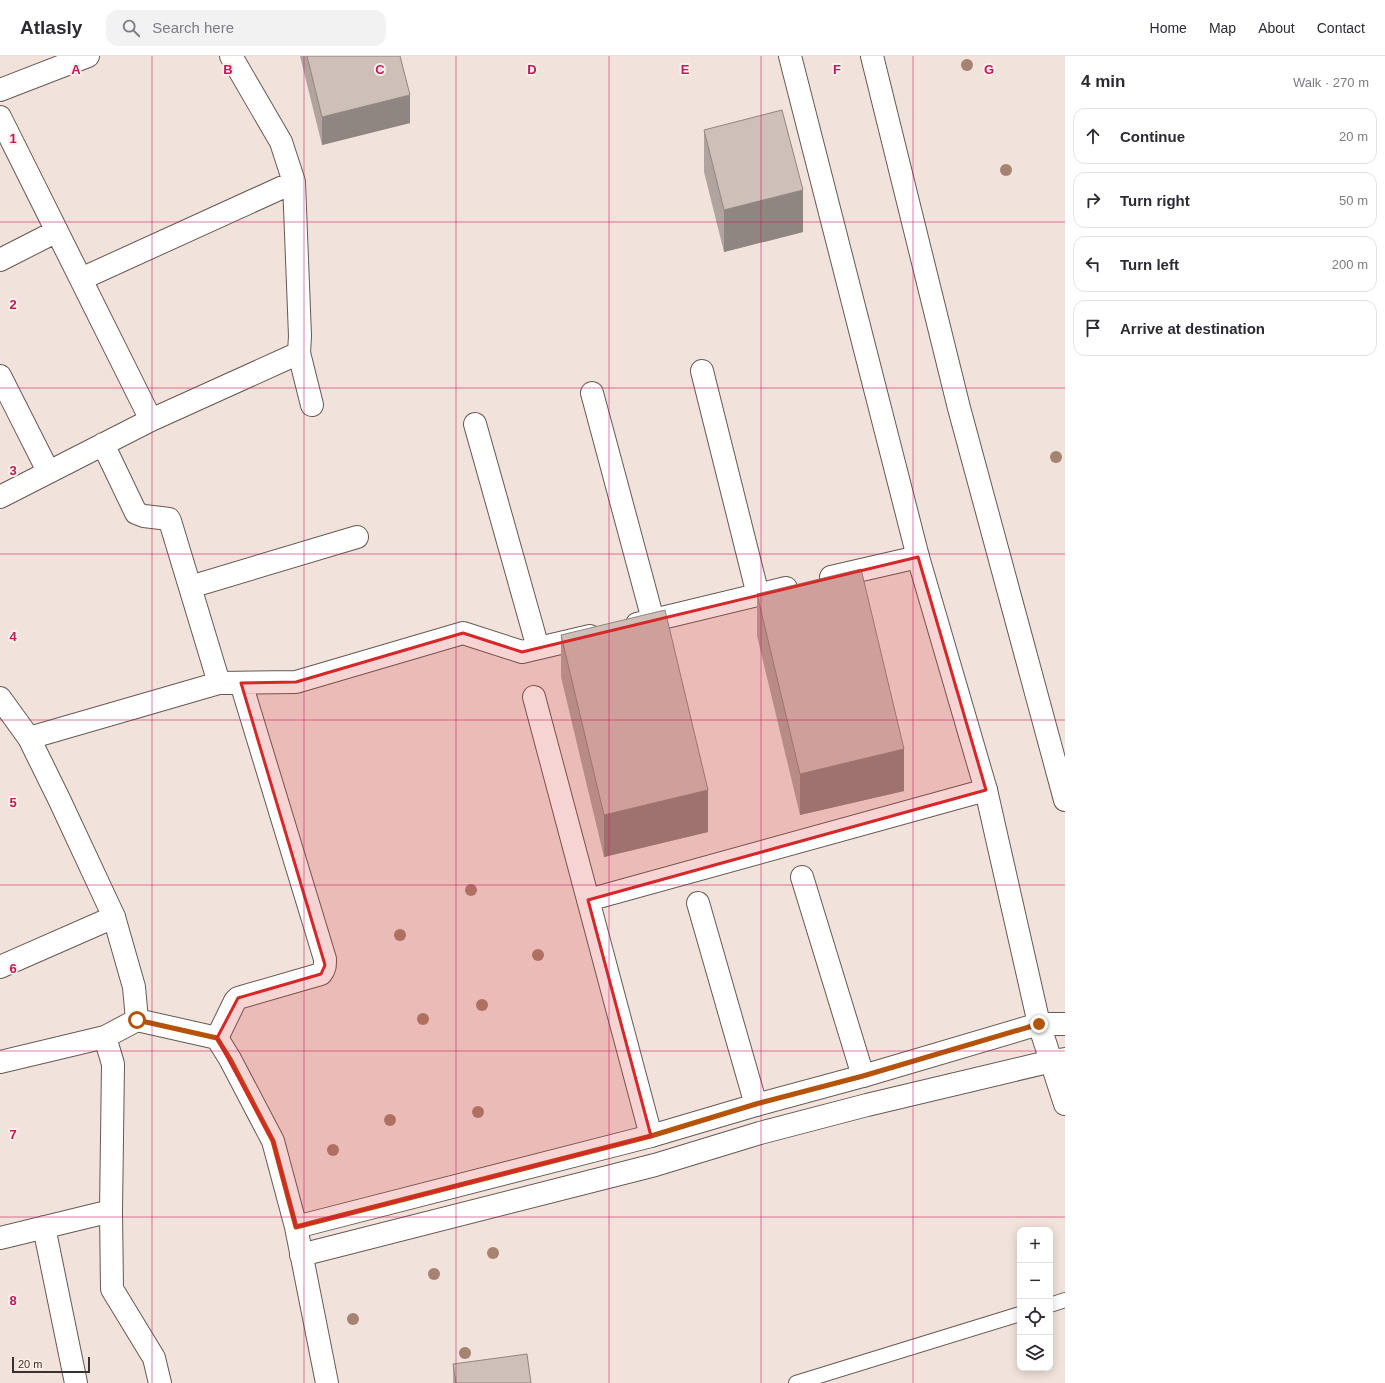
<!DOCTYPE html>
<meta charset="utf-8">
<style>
body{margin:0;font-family:Arial,sans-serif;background:#f2f2f3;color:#2b2b33}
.controls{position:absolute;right:12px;bottom:12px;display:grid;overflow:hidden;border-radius:8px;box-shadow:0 2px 10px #0003}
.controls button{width:36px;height:36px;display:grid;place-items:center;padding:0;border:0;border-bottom:1px solid #e1e1e2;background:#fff;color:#2b2b33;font:20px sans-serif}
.scale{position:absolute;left:12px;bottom:10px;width:78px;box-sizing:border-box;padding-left:4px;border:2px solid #37322f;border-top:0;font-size:11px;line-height:14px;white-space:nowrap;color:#37322f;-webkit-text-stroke:3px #feefe8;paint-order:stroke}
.stop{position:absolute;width:12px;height:12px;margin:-9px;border:3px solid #b45309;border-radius:50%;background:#fff}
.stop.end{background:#b45309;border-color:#fff;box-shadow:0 1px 4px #0008}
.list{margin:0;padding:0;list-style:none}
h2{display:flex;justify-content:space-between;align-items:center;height:52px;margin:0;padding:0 16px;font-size:17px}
h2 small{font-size:13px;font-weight:400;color:#7c7c81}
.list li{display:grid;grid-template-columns:26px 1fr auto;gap:12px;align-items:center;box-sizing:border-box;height:56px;margin:0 8px 8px;padding:0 8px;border:1px solid #e1e1e2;border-radius:12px}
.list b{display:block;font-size:15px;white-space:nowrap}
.list em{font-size:13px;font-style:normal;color:#7c7c81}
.icon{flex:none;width:22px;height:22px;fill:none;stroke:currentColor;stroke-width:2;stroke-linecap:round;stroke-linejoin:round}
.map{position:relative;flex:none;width:1065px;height:1327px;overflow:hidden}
header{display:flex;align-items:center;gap:24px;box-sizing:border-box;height:56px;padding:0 20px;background:#fff;border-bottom:1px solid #e1e1e2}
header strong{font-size:19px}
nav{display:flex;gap:22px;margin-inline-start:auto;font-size:14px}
.search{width:280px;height:36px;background:#f2f2f3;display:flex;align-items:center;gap:10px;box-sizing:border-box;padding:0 14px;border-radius:12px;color:#7c7c81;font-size:15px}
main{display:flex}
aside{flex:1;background:#fff}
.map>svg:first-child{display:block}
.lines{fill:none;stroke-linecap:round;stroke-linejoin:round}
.service-casing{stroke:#665953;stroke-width:16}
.minor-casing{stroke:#665953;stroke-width:24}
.tertiary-casing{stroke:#665953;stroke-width:24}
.secondary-casing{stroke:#665953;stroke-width:24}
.primary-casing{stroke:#665953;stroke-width:24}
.service{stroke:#fff;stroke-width:14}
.minor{stroke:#fff;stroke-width:22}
.tertiary{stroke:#fff;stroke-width:22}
.secondary{stroke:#fff;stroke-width:22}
.primary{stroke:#fff;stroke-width:22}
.tree{fill:#a68370}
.wall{fill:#b1a49e}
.shaded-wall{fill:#908681}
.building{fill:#cebfb8;stroke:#908681}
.route{stroke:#b45309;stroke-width:5}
.marked{fill:#d62828;fill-opacity:0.2;stroke:#d62828;stroke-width:3;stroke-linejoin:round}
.grid{fill:none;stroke:#c2185b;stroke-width:1;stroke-opacity:0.55}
.grid-label{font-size:13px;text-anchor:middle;font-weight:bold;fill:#c2185b;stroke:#feefe8;stroke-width:4;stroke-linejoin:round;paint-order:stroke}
</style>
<header>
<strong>Atlasly</strong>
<div class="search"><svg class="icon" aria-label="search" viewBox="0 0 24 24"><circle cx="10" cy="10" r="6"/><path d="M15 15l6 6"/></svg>Search here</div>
<nav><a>Home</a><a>Map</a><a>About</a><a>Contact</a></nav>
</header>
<main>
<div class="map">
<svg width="1065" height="1327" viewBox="0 0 1065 1327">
<rect width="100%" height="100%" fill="#f1e2db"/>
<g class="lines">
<defs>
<path id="service" d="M1050,1249L1065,1244
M796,1327L1020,1258"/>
<path id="minor" d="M231,0L281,86L294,126L300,280L299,297L312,349
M0,61L151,364
M0,204L57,175
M81,223L294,126
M702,315L758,539
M0,320L48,415
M592,337L653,564
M475,368L538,592
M103,388L136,457L144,460L169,463L170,465L219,627
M0,441L151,364L299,297
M831,521L918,501
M190,531L357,481
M637,568L786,532
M534,641L651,1080
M29,682L219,627L296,626L463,577L522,596L590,580
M802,821L863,1020
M588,844L986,734
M698,847L756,1049
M0,911L114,861
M105,981L113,1008L111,1155L112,1233L154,1302L160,1327
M217,982L235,945L238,942L321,918C325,913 325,910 325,903L241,627
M0,1006L105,981L137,964
M44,1171L76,1327
M0,1182L111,1155"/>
<path id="tertiary" d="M0,642L29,682L59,743L114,861L134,931L137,964L217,982L230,1003L273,1085L296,1171L327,1327
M296,1171L651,1080L756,1049L863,1020L1039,968H1065
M301,1199L655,1109L760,1077L867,1049L1052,1005L1065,1003"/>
<path id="secondary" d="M0,34L88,0"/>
<path id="primary" d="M790,0L918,501L986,734L1039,968L1065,1048
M872,0L959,352L1065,744"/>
</defs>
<!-- service casing -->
<use href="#service" class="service-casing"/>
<!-- minor casing -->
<use href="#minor" class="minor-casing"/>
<!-- tertiary casing -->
<use href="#tertiary" class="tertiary-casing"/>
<!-- secondary casing -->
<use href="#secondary" class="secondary-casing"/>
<!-- primary casing -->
<use href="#primary" class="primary-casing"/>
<!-- service -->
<use href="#service" class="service"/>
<!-- minor -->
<use href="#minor" class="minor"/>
<!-- tertiary -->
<use href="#tertiary" class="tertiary"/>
<!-- secondary -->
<use href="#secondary" class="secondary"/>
<!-- primary -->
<use href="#primary" class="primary"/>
</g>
<!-- trees -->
<g class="tree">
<circle cx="967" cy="9" r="6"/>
<circle cx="1006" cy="114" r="6"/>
<circle cx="1056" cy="401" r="6"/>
<circle cx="471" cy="834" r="6"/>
<circle cx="400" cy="879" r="6"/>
<circle cx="538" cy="899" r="6"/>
<circle cx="482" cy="949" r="6"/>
<circle cx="423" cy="963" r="6"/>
<circle cx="478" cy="1056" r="6"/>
<circle cx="390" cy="1064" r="6"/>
<circle cx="333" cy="1094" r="6"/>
<circle cx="493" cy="1197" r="6"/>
<circle cx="434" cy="1218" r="6"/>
<circle cx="353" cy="1263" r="6"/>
<circle cx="465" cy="1297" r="6"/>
</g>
<!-- wall -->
<path class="wall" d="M300,0H400L410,67L322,89Z
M704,74L803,176L724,196L704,116Z
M757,538L904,735L800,759L757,580Z
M561,579L708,776L604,801L561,621Z
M453,1308L531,1327H453Z"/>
<!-- shaded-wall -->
<path class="shaded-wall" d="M410,39V67L322,89V61Z
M803,134V176L724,196V154Z
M904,693V735L800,759V718Z
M708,734V776L604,801V759Z"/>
<!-- building -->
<path class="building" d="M307,0H400L410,39L322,61Z
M782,54L803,134L724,154L704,74Z
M861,513L904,693L800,718L757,538Z
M665,554L708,734L604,759L561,579Z
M527,1298L531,1327H456L453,1308Z"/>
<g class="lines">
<!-- route -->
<path class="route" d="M137,964L217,982L230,1003L273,1085L296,1171L651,1080L756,1048L863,1020L1039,968"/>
</g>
<!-- marked area -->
<path class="marked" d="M918,501L986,734L588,844L651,1080L296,1171L273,1085L217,982L238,942L321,918L325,909L241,627L296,626L463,577L522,596Z"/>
<!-- grid -->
<path class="grid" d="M152,0V1327M304,0V1327M456,0V1327M609,0V1327M761,0V1327M913,0V1327M0,166H1065M0,332H1065M0,498H1065M0,664H1065M0,829H1065M0,995H1065M0,1161H1065"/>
<g class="grid-label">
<text x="76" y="18">A</text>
<text x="228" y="18">B</text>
<text x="380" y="18">C</text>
<text x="532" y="18">D</text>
<text x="685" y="18">E</text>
<text x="837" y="18">F</text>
<text x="989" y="18">G</text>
<text x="13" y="87">1</text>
<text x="13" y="253">2</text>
<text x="13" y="419">3</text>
<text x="13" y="585">4</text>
<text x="13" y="751">5</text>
<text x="13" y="917">6</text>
<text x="13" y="1083">7</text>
<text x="13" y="1249">8</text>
</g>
</svg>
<div class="controls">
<button>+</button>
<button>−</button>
<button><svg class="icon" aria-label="locate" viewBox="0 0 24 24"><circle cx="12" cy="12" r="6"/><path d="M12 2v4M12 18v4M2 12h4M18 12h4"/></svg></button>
<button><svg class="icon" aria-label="layers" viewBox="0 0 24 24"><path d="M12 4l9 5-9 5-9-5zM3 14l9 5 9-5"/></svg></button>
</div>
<div class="scale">20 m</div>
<div class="stop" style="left:137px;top:964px"></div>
<div class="stop end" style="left:1039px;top:968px"></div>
</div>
<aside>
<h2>4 min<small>Walk · 270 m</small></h2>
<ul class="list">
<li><svg class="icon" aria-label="ahead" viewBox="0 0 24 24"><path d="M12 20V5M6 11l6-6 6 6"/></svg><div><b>Continue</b></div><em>20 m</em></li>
<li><svg class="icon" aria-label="right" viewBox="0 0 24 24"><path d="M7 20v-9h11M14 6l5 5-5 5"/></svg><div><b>Turn right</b></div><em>50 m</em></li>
<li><svg class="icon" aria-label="left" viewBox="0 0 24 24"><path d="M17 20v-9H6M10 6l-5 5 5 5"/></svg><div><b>Turn left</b></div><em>200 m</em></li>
<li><svg class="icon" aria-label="arrive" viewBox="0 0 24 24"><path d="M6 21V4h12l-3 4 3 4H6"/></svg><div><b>Arrive at destination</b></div></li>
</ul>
</aside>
</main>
